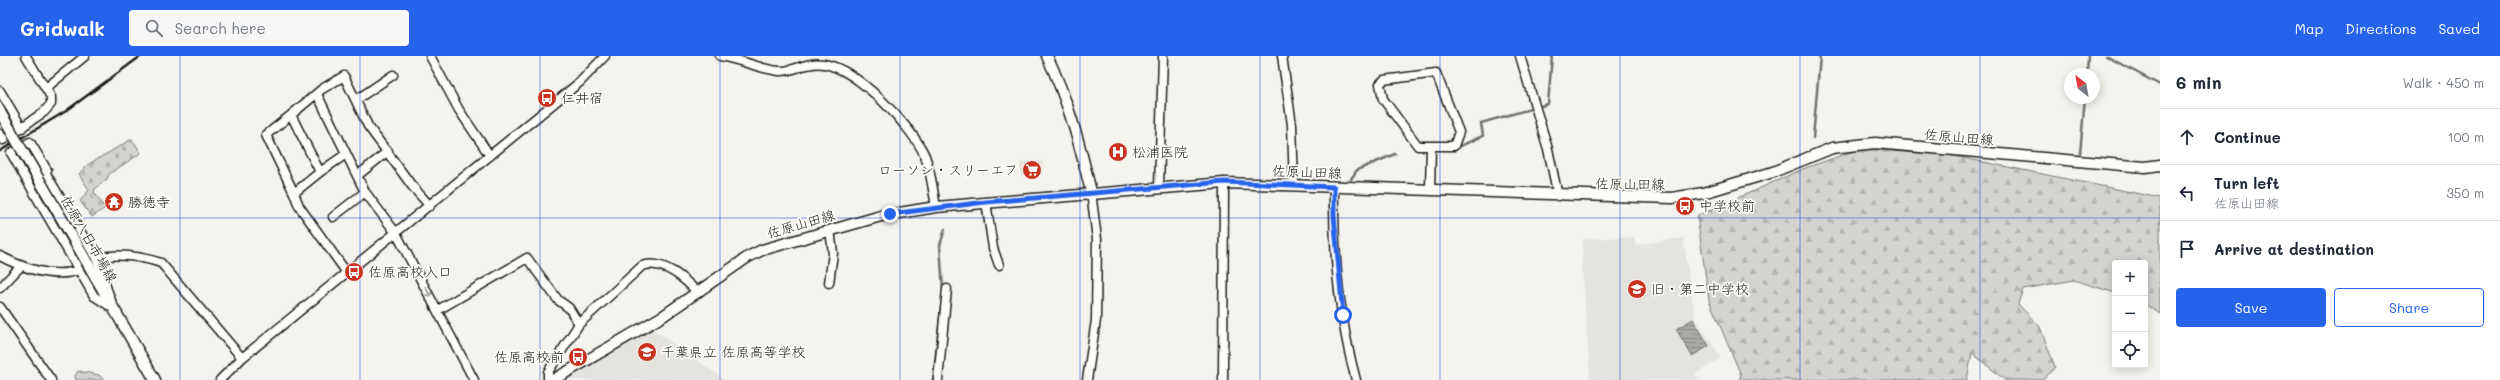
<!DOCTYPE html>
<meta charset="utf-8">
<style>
body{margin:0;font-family:Mali,"Klee One",sans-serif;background:#f6f6f7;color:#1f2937}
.controls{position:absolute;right:12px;bottom:12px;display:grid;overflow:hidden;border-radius:4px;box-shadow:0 2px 10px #0003}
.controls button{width:36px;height:36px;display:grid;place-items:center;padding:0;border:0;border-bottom:1px solid #e0e1e3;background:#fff;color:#1f2937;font:20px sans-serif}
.compass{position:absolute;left:2064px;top:12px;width:36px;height:36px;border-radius:50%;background:#fff;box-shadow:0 2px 10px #0003;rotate:329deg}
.stop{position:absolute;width:12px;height:12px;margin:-9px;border:3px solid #2563eb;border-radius:50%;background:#fff}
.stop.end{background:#2563eb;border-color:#fff;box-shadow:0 1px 4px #0008}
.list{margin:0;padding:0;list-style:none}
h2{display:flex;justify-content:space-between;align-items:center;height:52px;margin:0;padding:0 16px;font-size:17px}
h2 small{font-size:13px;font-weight:400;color:#747a83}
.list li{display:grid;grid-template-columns:26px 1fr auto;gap:12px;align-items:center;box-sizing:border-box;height:56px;padding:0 16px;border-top:1px solid #e0e1e3}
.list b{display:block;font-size:15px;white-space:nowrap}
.list p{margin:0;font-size:13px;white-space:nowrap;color:#747a83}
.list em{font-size:13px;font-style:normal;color:#747a83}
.actions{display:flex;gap:8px;padding:12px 16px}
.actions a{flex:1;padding:9px 0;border:1px solid #2563eb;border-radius:4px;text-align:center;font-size:14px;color:#2563eb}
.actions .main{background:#2563eb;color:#fff}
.icon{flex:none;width:22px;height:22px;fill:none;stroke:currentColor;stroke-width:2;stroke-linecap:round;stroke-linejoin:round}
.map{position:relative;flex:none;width:2160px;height:324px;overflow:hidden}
header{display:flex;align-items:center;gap:24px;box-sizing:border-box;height:56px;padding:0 20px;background:#2563eb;color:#fff}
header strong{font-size:19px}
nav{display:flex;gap:22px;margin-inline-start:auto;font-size:14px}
.search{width:280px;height:36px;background:#f6f6f7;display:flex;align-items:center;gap:10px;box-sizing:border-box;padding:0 14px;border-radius:4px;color:#747a83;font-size:15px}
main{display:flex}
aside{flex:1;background:#fff}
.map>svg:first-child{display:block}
.built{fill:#e4e3de}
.forest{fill:url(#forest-firs);stroke:#787876}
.cemetery{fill:url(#cemetery-stones);stroke:#787876}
.water{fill:url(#water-rules);stroke:#72716f}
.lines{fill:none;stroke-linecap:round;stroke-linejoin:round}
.stream{stroke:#72716f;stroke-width:2.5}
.minor-casing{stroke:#1c1c1c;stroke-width:11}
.major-casing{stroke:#1c1c1c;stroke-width:13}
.minor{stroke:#fdfcf7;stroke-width:8}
.major{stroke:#fdfcf7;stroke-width:10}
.rail{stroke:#1c1c1c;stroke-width:2.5}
.major-bridge-casing{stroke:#1c1c1c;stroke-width:13;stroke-linecap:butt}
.major-bridge{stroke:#fdfcf7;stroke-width:10}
.oneway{stroke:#989794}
.route{stroke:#2563eb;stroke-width:5}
.grid{fill:none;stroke:#1d4ed8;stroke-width:1;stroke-opacity:0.55}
.labels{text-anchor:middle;stroke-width:3.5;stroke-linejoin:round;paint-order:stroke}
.poi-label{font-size:14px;fill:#1c1c1c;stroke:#fdfcf7;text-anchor:start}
.street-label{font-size:14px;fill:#1c1c1c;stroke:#fdfcf7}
</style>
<header>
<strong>Gridwalk</strong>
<div class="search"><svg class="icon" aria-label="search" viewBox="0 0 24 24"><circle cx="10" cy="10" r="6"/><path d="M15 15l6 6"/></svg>Search here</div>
<nav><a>Map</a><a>Directions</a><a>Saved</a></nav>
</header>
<main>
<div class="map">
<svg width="2160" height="324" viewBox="0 0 2160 324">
<defs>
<pattern id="forest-firs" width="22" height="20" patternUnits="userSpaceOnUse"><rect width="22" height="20" fill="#d4d3cf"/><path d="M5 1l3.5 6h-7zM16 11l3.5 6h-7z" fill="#b5b5b1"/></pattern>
<pattern id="cemetery-stones" width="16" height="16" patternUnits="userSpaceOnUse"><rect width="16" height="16" fill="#d4d3cf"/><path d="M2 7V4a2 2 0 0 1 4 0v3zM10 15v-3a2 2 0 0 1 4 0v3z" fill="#b5b5b1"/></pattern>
<pattern id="water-rules" width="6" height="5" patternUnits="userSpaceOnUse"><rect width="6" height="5" fill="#abaaa6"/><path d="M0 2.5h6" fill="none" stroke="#8a8a86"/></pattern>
</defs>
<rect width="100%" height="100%" fill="#f4f3ee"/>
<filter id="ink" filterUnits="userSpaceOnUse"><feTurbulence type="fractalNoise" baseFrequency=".025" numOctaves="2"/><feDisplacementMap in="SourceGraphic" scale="8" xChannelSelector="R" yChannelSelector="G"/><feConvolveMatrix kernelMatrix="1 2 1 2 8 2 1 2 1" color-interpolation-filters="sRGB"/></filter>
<g filter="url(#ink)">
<!-- built -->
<path class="built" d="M1042,105L1043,118L1021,120L1020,106Z
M1634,181L1636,189L1683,182L1695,261L1721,302L1694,319L1702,324H1590L1582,206L1583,183Z
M651,272L725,324H562Z"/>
<!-- forest -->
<path class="forest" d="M1859,93L1949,99L2160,142V258L2145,248V207H2115V237L2074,224L2023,233L2018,248L2040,271L2055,311L2043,324H2005L1972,297L1967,324H1739L1741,319L1709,244L1697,160L1803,113Z
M78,315L99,319L104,324H76L75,320Z"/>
<!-- cemetery -->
<path class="cemetery" d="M132,83L141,97L109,118L107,123L95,133L94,136L105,152L92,161L80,145L89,134L79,118L87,109Z"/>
<!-- water -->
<path class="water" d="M1693,263L1709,290L1692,300L1676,273Z"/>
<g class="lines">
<!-- stream -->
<path class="stream" d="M2106,0L2160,29
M2087,18L2088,0
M1813,82L1820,0
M1460,90L1483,80L1481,67L1548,48L1552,0
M2080,97L2085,42
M1351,123L1357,114L1395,98
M943,234L940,189L945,173
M933,324L942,243"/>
<defs>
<path id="minor" d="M430,0L459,54L490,100
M720,0C740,3 759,13 779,15C794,16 806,5 824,8C857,13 912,70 925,100C931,116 933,134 936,151
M1282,0L1292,69L1294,130
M1520,0L1548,93L1558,140
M1436,17L1459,76L1454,90H1418L1383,43L1380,28L1384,24Z
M46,32L85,0
M0,35L22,72
M317,38L365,136L396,177L474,324
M356,44L393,19
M291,59L266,79L294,137L320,116
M0,78L3,84L44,56L51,48V41L26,0
M30,86L47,114L45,116L96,202L114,253L94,240L11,97Z
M346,98L320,116L291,59L322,33L344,20L368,70L412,130L430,150
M357,120L388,95
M1159,131L1163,0
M1334,131C1333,194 1339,262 1356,324
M1430,133L1431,90
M294,137L299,150L347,217
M986,146L993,192L999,209
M333,161L365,136
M0,200C23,212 53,223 79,214
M96,202C118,197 140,200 161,207L242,302
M829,227L833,197L830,174
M0,232L20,211
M0,251L51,324
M438,254L527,202L558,244L569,252L579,268
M220,324L242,302L580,26L605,0
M548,324V316L579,268L642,210C663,203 685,223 698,237
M938,324L947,233
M1087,324L1096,264L1097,183L1091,136
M1223,324L1224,127"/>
<path id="major" d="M1047,0C1068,44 1080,89 1091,136
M70,177L155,324
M553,324L663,260L748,201L762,194L881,160L936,151L1224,127L1672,142L1703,137L1773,116L1832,92L1875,87L2145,111L2160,109"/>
</defs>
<!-- minor casing -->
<use href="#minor" class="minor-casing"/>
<!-- major casing -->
<use href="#major" class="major-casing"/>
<!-- minor -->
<use href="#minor" class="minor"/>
<!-- major -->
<use href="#major" class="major"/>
<!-- rail -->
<path class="rail" d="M0,95L66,55L141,0"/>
<defs>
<path id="major-bridge" d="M0,56L70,177"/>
</defs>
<!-- major-bridge casing -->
<use href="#major-bridge" class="major-bridge-casing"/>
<!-- major-bridge -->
<use href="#major-bridge" class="major-bridge"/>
</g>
<!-- one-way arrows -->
<defs><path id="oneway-shaft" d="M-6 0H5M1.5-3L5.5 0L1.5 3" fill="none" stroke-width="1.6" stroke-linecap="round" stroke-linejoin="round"/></defs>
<use class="oneway" href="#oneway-shaft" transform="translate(428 236) rotate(62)"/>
</g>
<g class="lines" filter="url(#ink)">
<!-- route -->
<path class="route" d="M890,158L986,146L1224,126L1334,131V159L1343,259"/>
</g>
<!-- grid -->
<path class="grid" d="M180,0V324M360,0V324M540,0V324M720,0V324M900,0V324M1080,0V324M1260,0V324M1440,0V324M1620,0V324M1800,0V324M1980,0V324M0,162H2160"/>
<!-- icons -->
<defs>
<symbol id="bus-disc" viewBox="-11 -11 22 22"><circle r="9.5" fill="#c8321e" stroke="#fdfcf7"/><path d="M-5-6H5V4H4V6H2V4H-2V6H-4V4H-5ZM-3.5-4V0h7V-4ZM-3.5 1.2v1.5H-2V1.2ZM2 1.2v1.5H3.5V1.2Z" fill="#fff"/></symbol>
<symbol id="hospital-disc" viewBox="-11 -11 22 22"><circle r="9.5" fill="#c8321e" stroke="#fdfcf7"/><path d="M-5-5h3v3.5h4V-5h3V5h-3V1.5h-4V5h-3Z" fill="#fff"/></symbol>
<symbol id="supermarket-disc" viewBox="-11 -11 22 22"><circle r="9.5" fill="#c8321e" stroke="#fdfcf7"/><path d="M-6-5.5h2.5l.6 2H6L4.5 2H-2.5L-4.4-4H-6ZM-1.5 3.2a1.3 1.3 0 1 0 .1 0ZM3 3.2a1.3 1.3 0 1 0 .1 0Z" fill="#fff"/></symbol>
<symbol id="temple-disc" viewBox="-11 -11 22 22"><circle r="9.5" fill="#c8321e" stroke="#fdfcf7"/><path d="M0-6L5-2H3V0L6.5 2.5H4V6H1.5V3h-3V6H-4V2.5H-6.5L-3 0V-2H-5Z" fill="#fff"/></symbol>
<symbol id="school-disc" viewBox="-11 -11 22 22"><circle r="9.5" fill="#c8321e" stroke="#fdfcf7"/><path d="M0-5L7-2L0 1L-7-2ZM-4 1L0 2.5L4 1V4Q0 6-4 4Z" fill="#fff"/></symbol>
</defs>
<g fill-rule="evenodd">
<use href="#bus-disc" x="536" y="31" width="22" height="22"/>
<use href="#hospital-disc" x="1107" y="85" width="22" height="22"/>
<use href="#supermarket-disc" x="1021" y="103" width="22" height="22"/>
<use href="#temple-disc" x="103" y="135" width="22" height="22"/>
<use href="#bus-disc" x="1674" y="139" width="22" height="22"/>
<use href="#bus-disc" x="343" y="205" width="22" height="22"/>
<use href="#school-disc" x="1626" y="222" width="22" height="22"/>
<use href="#school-disc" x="636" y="285" width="22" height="22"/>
<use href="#bus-disc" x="567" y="290" width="22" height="22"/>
</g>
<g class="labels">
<!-- poi labels -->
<g class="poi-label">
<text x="561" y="47">仁井宿</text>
<text x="1132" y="101">松浦医院</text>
<text x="1018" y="119" text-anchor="end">ローソン・スリーエフ</text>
<text x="128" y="151">勝徳寺</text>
<text x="1699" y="155">中学校前</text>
<text x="368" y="221">佐原高校入口</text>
<text x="1651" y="238">旧・第二中学校</text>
<text x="661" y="301">千葉県立 佐原高等学校</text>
<text x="564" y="306" text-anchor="end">佐原高校前</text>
</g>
<!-- street labels -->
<g class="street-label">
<text transform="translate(1959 81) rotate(5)" y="5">佐原山田線</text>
<text transform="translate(1307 116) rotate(2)" y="5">佐原山田線</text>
<text transform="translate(1630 128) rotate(1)" y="5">佐原山田線</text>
<text transform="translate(801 168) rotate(-16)" y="5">佐原山田線</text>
<text transform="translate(89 183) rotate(60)" y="5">佐原八日市場線</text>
</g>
</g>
</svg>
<div class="controls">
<button>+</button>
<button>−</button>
<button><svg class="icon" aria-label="locate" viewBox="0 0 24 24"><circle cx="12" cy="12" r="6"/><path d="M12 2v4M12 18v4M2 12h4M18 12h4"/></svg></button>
</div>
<svg class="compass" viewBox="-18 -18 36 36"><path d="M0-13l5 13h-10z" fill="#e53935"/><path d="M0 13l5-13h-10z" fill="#747a83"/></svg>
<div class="stop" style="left:1343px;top:259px"></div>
<div class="stop end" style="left:890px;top:158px"></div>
</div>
<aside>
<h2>6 min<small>Walk · 450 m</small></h2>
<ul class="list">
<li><svg class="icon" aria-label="ahead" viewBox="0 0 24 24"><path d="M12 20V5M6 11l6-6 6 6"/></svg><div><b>Continue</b></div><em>100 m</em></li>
<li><svg class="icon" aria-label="left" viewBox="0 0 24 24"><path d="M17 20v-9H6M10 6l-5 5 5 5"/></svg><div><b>Turn left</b><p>佐原山田線</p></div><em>350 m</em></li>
<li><svg class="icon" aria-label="arrive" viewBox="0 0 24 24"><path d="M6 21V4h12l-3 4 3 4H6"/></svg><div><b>Arrive at destination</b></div></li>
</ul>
<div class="actions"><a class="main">Save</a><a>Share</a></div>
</aside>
</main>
